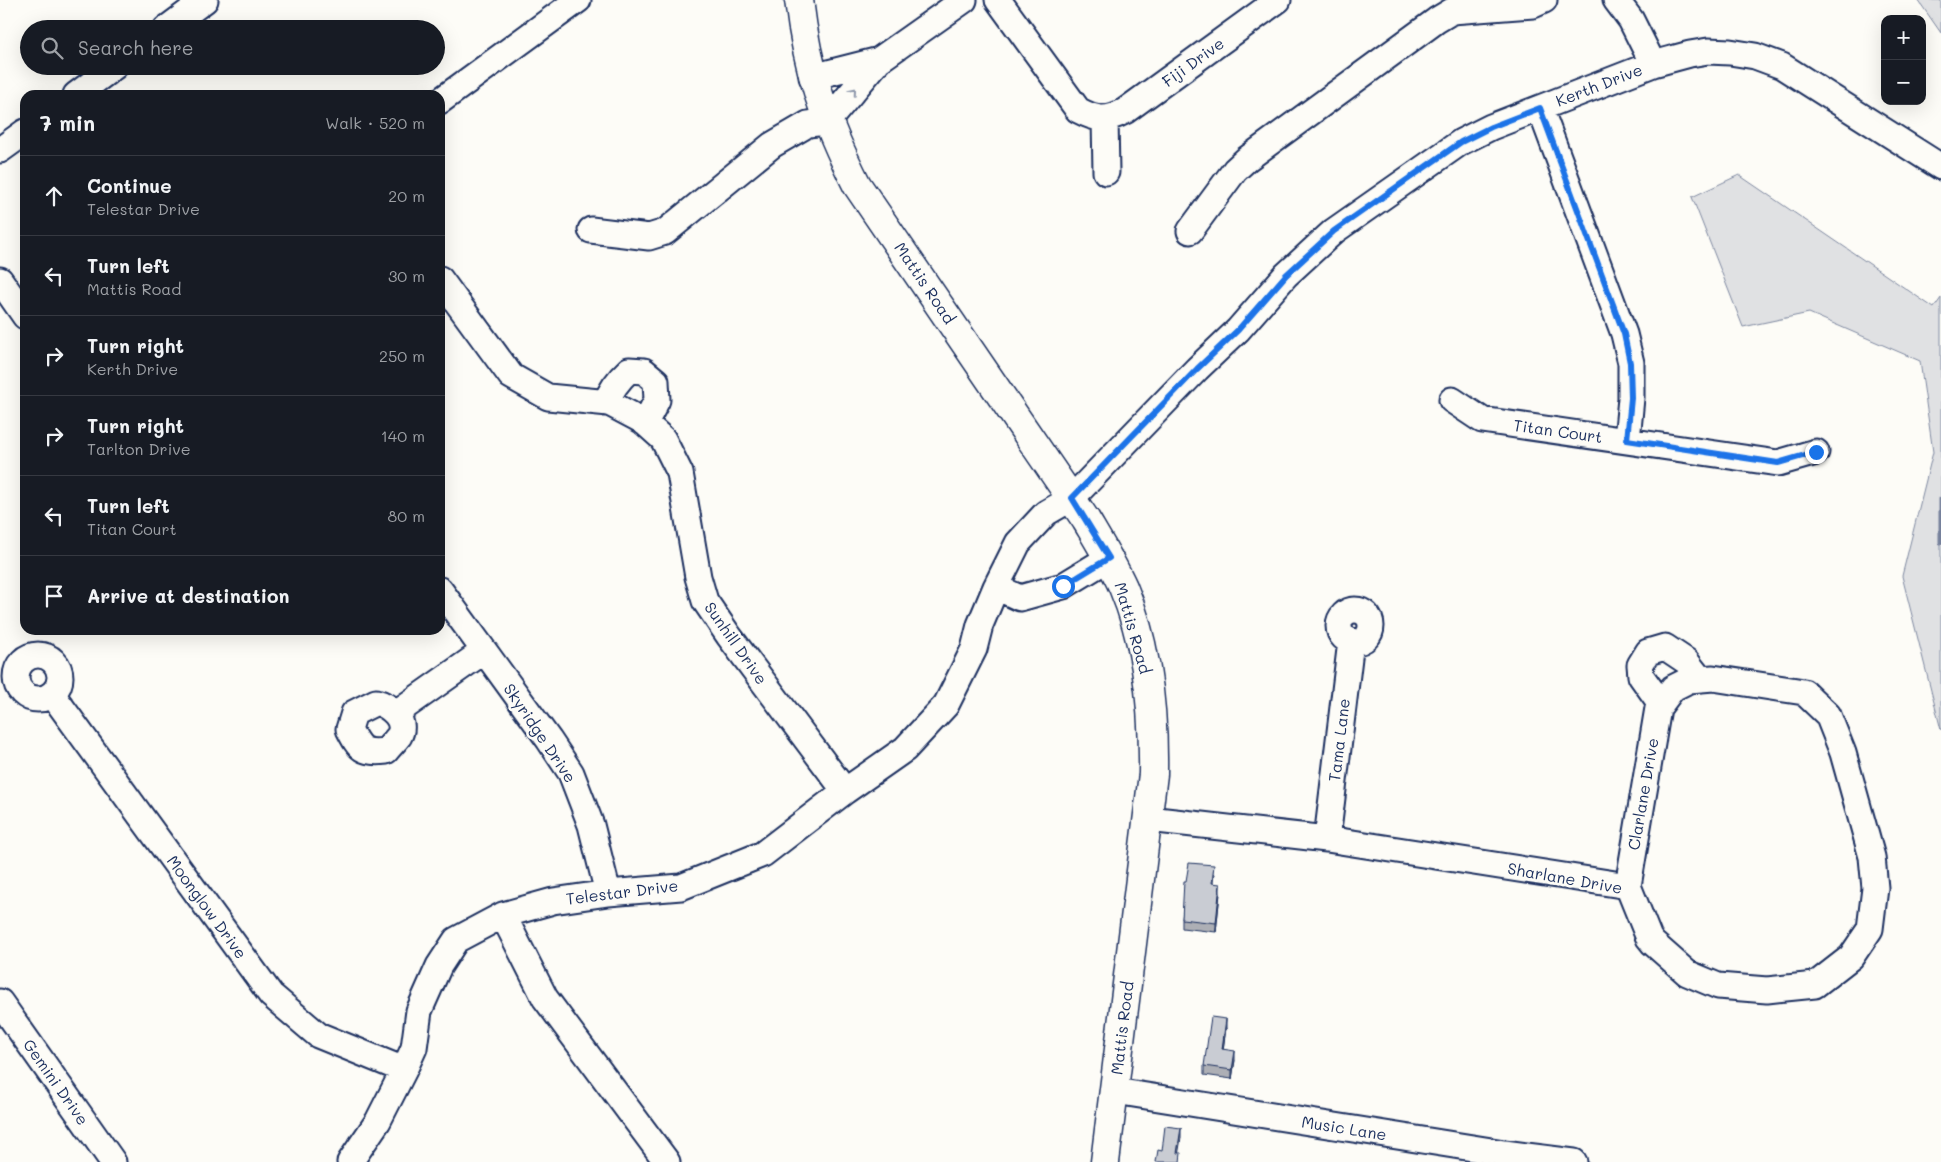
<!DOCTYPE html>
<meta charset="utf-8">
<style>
body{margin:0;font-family:Mali,sans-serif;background:#20242c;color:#f1f3f6}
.controls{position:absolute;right:15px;top:15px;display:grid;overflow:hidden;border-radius:10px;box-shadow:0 5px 20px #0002}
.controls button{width:45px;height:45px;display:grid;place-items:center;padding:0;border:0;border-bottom:1px solid #363941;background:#171b24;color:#f1f3f6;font:25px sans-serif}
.stop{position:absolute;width:15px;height:15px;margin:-11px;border:4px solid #1a73e8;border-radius:50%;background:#fff}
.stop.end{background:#1a73e8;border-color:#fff;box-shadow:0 1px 5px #0008}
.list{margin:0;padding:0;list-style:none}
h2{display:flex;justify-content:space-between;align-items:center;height:65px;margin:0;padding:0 20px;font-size:21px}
h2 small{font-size:16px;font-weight:400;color:#9ea1a6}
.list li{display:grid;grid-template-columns:32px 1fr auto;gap:15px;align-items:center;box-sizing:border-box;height:80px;padding:0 20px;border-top:1px solid #363941}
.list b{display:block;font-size:19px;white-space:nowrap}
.list p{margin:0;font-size:16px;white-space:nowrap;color:#9ea1a6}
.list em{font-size:16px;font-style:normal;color:#9ea1a6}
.icon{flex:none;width:28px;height:28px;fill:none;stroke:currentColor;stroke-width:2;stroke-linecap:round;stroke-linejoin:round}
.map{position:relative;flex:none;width:1941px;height:1162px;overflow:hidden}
.search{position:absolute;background:#171b24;box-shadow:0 5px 20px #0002;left:20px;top:20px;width:425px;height:55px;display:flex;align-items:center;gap:12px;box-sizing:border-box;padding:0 18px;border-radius:28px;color:#9ea1a6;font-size:19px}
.panel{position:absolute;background:#171b24;box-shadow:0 5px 20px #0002;left:20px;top:90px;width:425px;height:545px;border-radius:15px}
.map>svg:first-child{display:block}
.green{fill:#e0e1e3;stroke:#7e88a0}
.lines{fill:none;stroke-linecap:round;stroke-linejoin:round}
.stream{stroke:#76819c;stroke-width:5}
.minor-casing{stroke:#1b2f5e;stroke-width:29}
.major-casing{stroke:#1b2f5e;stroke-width:31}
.minor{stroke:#fdfcf7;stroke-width:25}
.major{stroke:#fdfcf7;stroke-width:28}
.wall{fill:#adafb5;stroke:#1b2f5e}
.shaded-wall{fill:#8d8f94;stroke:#1b2f5e}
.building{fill:#c9ccd3;stroke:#1b2f5e}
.oneway{stroke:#8c96aa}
.route{stroke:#1a73e8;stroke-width:6}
.labels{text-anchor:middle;stroke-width:5;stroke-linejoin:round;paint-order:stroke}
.street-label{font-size:16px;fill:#1b2f5e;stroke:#fdfcf7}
</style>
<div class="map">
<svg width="1941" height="1162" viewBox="0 0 1941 1162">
<rect width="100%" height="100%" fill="#fdfcf7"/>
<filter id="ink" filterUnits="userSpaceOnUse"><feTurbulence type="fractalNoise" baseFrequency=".02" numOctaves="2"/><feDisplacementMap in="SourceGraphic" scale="10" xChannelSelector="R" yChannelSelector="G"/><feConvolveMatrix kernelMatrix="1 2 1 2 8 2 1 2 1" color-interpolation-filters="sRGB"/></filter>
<g filter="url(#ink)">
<!-- green -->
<path class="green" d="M1918,0H1941V33Z
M1739,175L1934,308L1941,298V730L1902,576L1933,452L1920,361L1809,313L1743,327L1692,197Z"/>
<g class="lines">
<!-- stream -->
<path class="stream" d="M1941,499V542"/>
<defs>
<path id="minor" d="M998,0L1078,110C1097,120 1106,121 1125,111L1278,0
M1616,0L1631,20L1653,64
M166,29L205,0
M812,77L879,60
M76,95L115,66
M440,101L578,0
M1540,108L1624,334L1631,363V398L1627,440
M1105,119L1106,172
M0,150L25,132
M591,230L649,237L665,232L772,145L808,124L827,122L879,60L964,0
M1190,231L1235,170L1247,159L1437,20L1452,11L1533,5L1544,0
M440,279L511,376L548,397L609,403L643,421L663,439L680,473L698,577L705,601L729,636L845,791
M0,280L25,316
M1452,400L1482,420L1778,463L1816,452
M606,403C611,389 618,380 629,370L644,371L656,381L657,400L645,423
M996,587L1020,598L1063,586L1109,558
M440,590L549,740L571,773L591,825L608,893
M1339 626a16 16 0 1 1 32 0a16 16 0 1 1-32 0Z
M16 677a22 22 0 1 1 44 0a22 22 0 1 1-44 0Z
M52,694L271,995L318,1035L404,1070
M376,702C389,705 408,720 399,736C395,741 390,746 386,751C363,754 359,749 349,729L354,713Z
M1661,704L1641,676L1640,665L1648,652L1665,647L1686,661L1700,679
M396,713L484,651
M1148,819L1327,839L1628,886L1649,938L1653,943L1687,973L1718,986L1767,990L1815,985L1851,957L1870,929L1875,888L1872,857L1843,753L1828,715L1804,692L1713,678L1689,680L1673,688L1658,708L1628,886
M1327,839L1351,641
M503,915L545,998L667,1162
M0,1002L113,1162
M1115,1091L1504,1153L1574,1162
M350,1162L378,1121L404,1070L414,1048L419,1011L439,966L456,940L503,915L553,901L608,893L681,887L763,854L845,791L905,749L946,705L974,649L980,625L996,587L1018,543L1046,513L1072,498L1197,369L1238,330L1286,275L1334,231L1461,142L1491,127L1653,64L1690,54L1708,51L1730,52L1755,56L1782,66L1941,167"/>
<path id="major" d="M799,0C807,70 825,122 857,185L1086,520C1099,542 1112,563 1123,587C1148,646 1154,711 1153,774L1105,1162"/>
</defs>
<!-- minor casing -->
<use href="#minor" class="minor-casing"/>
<!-- major casing -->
<use href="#major" class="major-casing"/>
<!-- minor -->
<use href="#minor" class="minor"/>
<!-- major -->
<use href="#major" class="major"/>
</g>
<!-- wall -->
<path class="wall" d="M1214,874L1213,883L1220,893L1216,932L1182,928V919L1186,881Z
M1226,1028L1223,1049L1235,1060L1232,1079L1204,1075V1066Z"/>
<!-- shaded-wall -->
<path class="shaded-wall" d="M1220,884V893L1216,932V923Z
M1226,1019V1028L1222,1058V1049Z
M1235,1051V1060L1232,1079V1070Z
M1181,1128V1138L1177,1162V1153Z"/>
<!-- building -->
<path class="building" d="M1189,863L1214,865L1212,883L1220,884L1216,923L1182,919L1184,881H1186Z
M1211,1017L1226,1019L1222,1049L1235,1051L1232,1070L1204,1066Z
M1165,1126L1181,1128L1177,1153H1181L1180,1162H1156L1158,1150L1162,1151Z"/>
<!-- one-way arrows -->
<defs><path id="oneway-chevron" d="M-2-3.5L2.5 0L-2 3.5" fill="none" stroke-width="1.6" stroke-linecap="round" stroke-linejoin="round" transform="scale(1.25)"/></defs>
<use class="oneway" href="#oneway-chevron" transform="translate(853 91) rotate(-50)"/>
</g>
<g class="lines" filter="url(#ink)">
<!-- route -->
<path class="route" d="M1063,586L1109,558L1072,498L1197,369L1238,330L1286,275L1334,231L1461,142L1491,127L1540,108L1624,334L1630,363L1631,398L1627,440L1778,463L1816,452"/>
</g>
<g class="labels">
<!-- street labels -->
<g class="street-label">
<text transform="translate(1193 62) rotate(-36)" y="6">Fiji Drive</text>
<text transform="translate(1599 85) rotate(-21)" y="6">Kerth Drive</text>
<text transform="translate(925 283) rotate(56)" y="6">Mattis Road</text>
<text transform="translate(1558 431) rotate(8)" y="6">Titan Court</text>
<text transform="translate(1133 628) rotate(74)" y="6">Mattis Road</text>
<text transform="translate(736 643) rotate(55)" y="6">Sunhill Drive</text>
<text transform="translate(540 733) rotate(56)" y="6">Skyridge Drive</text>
<text transform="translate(1339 740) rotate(-83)" y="6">Tama Lane</text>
<text transform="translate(1643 794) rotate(-80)" y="6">Clarlane Drive</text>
<text transform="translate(1565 878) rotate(10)" y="6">Sharlane Drive</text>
<text transform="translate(622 892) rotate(-7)" y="6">Telestar Drive</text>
<text transform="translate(207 907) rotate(54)" y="6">Moonglow Drive</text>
<text transform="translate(1122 1028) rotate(-83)" y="6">Mattis Road</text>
<text transform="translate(56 1082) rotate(55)" y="6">Gemini Drive</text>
<text transform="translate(1344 1128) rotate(9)" y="6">Music Lane</text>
</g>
</g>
</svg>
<div class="controls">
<button>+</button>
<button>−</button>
</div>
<div class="stop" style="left:1063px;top:586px"></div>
<div class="stop end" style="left:1816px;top:452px"></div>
<div class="search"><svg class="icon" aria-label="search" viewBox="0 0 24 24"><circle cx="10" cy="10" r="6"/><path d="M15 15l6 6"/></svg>Search here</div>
<section class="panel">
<h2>7 min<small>Walk · 520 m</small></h2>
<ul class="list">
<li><svg class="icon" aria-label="ahead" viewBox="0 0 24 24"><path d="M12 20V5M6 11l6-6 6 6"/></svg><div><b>Continue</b><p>Telestar Drive</p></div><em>20 m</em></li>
<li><svg class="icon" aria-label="left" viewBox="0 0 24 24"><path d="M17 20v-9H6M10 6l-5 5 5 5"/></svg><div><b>Turn left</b><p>Mattis Road</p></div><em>30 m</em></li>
<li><svg class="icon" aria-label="right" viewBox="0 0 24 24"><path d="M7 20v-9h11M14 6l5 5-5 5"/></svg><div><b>Turn right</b><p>Kerth Drive</p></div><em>250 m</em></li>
<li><svg class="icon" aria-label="right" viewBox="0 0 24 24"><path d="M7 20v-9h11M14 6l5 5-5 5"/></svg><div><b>Turn right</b><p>Tarlton Drive</p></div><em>140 m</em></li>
<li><svg class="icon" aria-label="left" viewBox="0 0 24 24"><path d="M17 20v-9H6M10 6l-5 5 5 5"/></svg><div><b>Turn left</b><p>Titan Court</p></div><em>80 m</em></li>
<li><svg class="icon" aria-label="arrive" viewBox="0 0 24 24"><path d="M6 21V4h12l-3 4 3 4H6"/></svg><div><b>Arrive at destination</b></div></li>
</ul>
</section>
</div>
